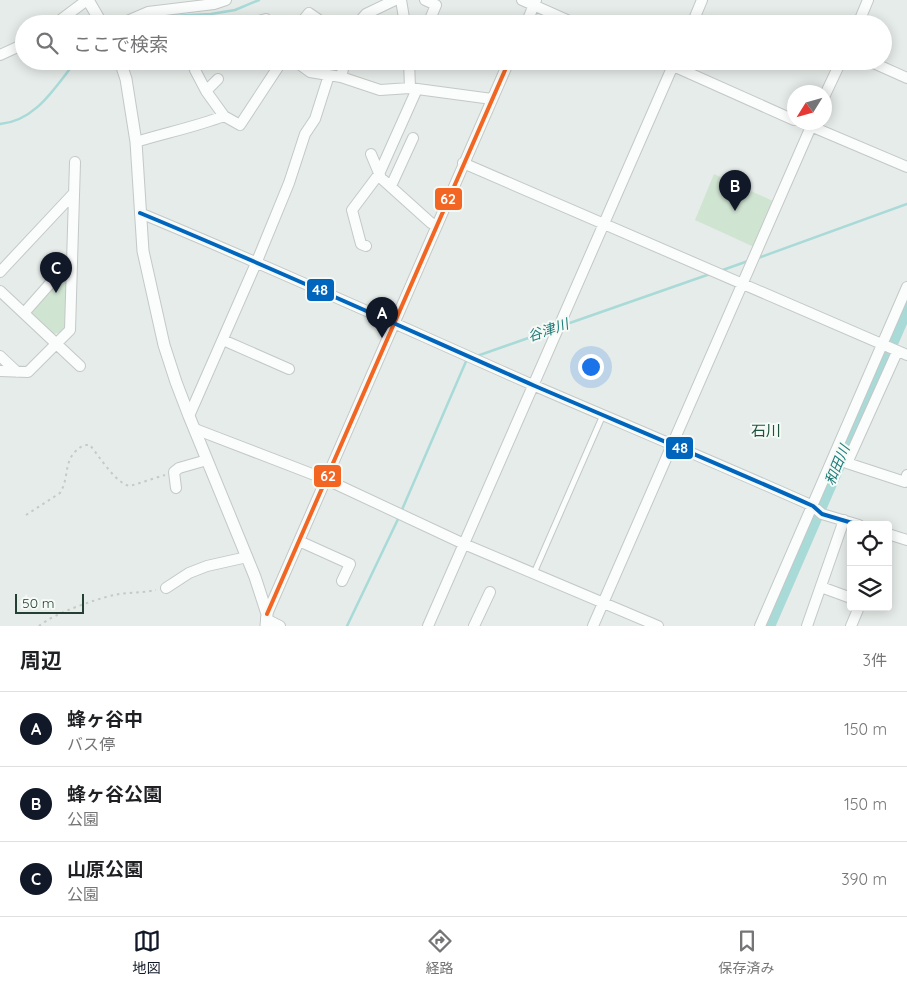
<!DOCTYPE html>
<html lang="ja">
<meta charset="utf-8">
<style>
body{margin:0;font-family:Quicksand,"Noto Sans JP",sans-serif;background:#f2f2f2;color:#202124}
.controls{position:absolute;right:15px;bottom:15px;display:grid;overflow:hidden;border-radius:5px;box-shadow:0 2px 12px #0003}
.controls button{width:45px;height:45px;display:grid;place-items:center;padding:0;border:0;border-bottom:1px solid #e0e0e0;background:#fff;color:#202124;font:25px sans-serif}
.compass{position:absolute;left:787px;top:85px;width:45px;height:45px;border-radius:50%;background:#fff;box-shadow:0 2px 12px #0003;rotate:233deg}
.scale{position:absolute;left:15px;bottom:12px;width:69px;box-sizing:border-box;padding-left:5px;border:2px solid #243f33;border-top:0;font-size:14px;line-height:18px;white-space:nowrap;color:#243f33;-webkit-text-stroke:4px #f5faf7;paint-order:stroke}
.you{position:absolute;left:590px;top:366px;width:18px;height:18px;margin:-12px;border:4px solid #fff;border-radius:50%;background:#1a73e8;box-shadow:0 0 0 8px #1a73e833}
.badge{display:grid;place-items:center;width:32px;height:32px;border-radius:50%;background:#111827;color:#fff;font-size:16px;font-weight:700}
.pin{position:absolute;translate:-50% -41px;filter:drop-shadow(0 1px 2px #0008)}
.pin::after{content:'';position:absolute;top:26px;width:18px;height:15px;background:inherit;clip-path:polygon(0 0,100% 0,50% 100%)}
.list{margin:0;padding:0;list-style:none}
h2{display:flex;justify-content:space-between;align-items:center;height:65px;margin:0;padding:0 20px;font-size:21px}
h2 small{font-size:16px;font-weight:400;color:#757577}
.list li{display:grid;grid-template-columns:32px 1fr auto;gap:15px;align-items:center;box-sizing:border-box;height:75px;padding:0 20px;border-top:1px solid #e0e0e0}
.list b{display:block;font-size:19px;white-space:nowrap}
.list p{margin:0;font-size:16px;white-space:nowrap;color:#757577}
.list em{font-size:16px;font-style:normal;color:#757577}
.icon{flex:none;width:28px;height:28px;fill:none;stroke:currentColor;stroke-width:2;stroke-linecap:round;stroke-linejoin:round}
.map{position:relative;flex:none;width:907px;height:626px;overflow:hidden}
.search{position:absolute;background:#fff;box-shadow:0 2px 12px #0003;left:15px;right:15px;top:15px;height:55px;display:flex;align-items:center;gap:12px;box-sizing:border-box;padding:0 18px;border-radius:28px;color:#757577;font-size:19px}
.sheet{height:290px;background:#fff}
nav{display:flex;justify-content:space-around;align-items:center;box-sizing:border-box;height:70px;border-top:1px solid #e0e0e0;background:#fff;font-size:14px;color:#757577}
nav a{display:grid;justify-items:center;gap:2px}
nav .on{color:#111827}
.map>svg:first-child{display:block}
.green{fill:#d0e4d2}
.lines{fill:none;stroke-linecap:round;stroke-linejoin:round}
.stream{stroke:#a8dad8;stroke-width:2.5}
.river{stroke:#a8dad8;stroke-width:16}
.service-casing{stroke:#c3c9c6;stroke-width:7}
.minor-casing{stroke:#c3c9c6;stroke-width:12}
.tertiary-casing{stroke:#c3c9c6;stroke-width:13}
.path{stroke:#c2cbc6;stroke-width:2;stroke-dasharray:2.5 4;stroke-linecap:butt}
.service{stroke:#fbfcfc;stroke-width:5}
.minor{stroke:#fbfcfc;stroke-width:10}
.tertiary{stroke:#fbfcfc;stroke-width:11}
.bus-1-casing{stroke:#f5faf7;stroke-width:8}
.bus-2-casing{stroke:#f5faf7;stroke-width:8}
.bus-1{stroke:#f26522;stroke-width:4}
.bus-2{stroke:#0065bd;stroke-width:4}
.labels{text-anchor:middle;stroke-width:4;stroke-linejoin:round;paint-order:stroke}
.water-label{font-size:14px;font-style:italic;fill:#1e7c7a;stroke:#f5faf7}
.quarter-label{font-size:15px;fill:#1f523c;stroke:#f5faf7}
.line-badge{stroke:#f5faf7;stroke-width:2}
.badge-label{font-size:14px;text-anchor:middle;font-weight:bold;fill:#fff}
</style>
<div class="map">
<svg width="907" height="626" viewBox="0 0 907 626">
<rect width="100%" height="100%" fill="#e6ece9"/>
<!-- green -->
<path class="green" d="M714,174L775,202L754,247L695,220Z
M63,276L66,277V327L61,332L54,334L32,314V309Z"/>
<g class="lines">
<!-- stream -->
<path class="stream" d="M136,24L153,17L211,14L235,10L259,0
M0,124C36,121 55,87 76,61
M758,258L907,204
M720,271L748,261
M564,325L710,274
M477,356L554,329
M401,512L467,359
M347,626L399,517"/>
<!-- river -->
<path class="river" d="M767,626L907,304"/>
<defs>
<path id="service" d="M534,573L603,415"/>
<path id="minor" d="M401,0L405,24
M425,0L436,5L428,24
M522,0L576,24
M55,24L87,0
M120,24L148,12L214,4L226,0
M247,24L266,19L260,24
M300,24L309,13L325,24
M357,24L366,14L395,0
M526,24L536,0
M692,24L702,0
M858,24L868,0
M0,55L24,44
M295,61L310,72L341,77L380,90L410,88L492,99
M409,61L410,88
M662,61L794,120
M869,61L907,78
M195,70L206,91L224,116
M341,77L345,61
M206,91L218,79
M824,97L841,61
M801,122L907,167
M136,142C165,133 195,127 224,116L240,125L282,61
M371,154L381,178L431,223L436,225
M463,163L907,355
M391,186L413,138
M140,213C273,268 404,328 535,386C628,426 721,465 813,506L822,514L859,525
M366,246L361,244L352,210L379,174L417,89
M0,272L74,193
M0,291L80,366
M24,313L62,270L72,264
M223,340L289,369
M897,352L847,463L905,482L907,475
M0,356L17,372
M0,371L28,372L70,330L75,162
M189,416L257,261L289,183L305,134L315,119L329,75
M195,429L325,479L464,544L658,626
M176,488L174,472L179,468L207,460
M888,534L907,540
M299,541L350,564L342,581
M821,587L851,598
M166,588L189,573L207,566L247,557
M267,614L509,61
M266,619L280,626
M428,626L675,61
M474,626L490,592
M593,626L813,122
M760,626L907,287
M807,626L844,520
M851,626L859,607"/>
<path id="tertiary" d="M88,0L102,24
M120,61L126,79L136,142L143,251L164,345L176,382L189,416L255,577L267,614L266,626"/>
</defs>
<!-- service casing -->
<use href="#service" class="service-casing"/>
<!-- minor casing -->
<use href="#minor" class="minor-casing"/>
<!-- tertiary casing -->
<use href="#tertiary" class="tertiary-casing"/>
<!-- path -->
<path class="path" d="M26,515L60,493C71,475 61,458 84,445H90C99,456 116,484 130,486L165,475
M39,626C55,613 93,600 114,595C128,592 142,593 156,590"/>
<!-- service -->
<use href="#service" class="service"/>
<!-- minor -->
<use href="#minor" class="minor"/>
<!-- tertiary -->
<use href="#tertiary" class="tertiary"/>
<defs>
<path id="bus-1" d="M267,614L509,61"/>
<path id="bus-2" d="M140,213C273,268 404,328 535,386C628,426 721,465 813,506L822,514L859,525"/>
</defs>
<!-- bus-1 casing -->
<use href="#bus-1" class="bus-1-casing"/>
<!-- bus-2 casing -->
<use href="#bus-2" class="bus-2-casing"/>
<!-- bus-1 -->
<use href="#bus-1" class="bus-1"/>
<!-- bus-2 -->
<use href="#bus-2" class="bus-2"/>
</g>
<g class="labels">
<!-- water labels -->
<g class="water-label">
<text transform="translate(548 330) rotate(-19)" y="5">谷津川</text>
<text transform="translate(837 465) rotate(-67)" y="5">和田川</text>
</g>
<!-- quarter labels -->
<g class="quarter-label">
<text x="766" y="436">石川</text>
</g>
</g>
<g class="line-badge">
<rect x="434" y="187" width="29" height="24" rx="5" fill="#f26522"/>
<rect x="306" y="278" width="29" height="24" rx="5" fill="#0065bd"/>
<rect x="665" y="436" width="29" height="24" rx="5" fill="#0065bd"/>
<rect x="313" y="464" width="29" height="24" rx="5" fill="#f26522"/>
</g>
<g class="badge-label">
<text x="448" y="204">62</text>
<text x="320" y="295">48</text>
<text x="680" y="453">48</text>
<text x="328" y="481">62</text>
</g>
</svg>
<div class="controls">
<button><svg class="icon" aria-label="locate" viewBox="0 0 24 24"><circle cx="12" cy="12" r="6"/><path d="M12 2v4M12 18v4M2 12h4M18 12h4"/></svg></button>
<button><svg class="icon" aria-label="layers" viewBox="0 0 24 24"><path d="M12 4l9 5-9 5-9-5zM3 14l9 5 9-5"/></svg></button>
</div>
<svg class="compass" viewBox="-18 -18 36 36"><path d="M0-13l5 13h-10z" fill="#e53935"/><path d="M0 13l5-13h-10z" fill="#757577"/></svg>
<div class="scale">50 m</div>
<div class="you"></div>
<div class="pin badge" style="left:382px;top:338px">A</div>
<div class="pin badge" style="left:735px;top:211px">B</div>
<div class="pin badge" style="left:56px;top:293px">C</div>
<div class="search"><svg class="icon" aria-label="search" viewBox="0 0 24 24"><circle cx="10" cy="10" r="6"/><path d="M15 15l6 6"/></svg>ここで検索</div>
</div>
<section class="sheet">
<h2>周辺<small>3件</small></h2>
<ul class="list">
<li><span class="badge">A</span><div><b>蜂ヶ谷中</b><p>バス停</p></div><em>150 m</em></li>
<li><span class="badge">B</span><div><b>蜂ヶ谷公園</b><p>公園</p></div><em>150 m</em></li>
<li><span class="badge">C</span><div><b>山原公園</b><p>公園</p></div><em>390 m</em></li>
</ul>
</section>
<nav>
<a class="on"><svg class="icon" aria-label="map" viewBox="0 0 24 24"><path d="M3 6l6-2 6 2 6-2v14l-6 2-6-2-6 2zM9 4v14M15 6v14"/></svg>地図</a>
<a><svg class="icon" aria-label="directions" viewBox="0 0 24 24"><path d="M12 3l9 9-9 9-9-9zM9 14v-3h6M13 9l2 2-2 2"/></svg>経路</a>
<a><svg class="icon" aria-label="saved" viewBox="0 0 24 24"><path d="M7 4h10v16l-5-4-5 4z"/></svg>保存済み</a>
</nav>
